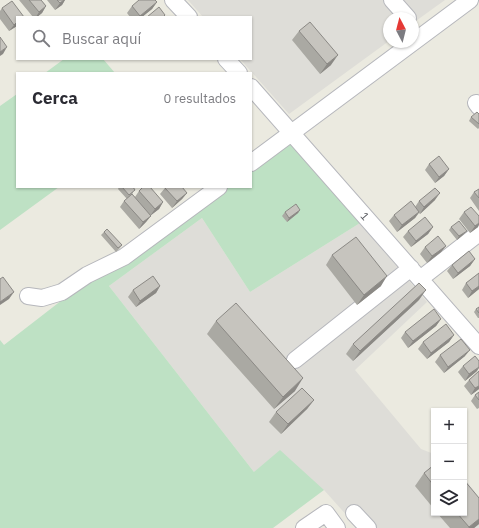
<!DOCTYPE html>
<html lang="es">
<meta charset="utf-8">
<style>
body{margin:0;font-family:"IBM Plex Sans",sans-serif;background:#f2f2f3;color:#2b2b33}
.controls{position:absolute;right:12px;bottom:12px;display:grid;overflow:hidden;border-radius:0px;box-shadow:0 1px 3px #0004}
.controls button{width:36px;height:36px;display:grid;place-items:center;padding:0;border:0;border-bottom:1px solid #e1e1e2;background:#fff;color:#2b2b33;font:20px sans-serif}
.compass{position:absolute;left:383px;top:12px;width:36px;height:36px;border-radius:50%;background:#fff;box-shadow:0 1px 3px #0004;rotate:353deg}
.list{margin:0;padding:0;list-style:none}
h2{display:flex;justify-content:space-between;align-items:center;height:52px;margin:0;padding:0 16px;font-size:17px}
h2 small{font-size:13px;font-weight:400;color:#7c7c81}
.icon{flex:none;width:22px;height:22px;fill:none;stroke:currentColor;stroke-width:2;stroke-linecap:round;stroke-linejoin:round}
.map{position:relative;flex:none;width:479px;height:528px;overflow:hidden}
.search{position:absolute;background:#fff;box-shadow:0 1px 3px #0004;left:16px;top:16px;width:236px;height:44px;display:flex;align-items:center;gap:10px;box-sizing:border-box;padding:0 14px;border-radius:0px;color:#7c7c81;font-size:15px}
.panel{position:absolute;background:#fff;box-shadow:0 1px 3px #0004;left:16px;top:72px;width:236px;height:116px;border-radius:0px}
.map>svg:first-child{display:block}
.industrial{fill:#deddd8}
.green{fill:#bee1c4}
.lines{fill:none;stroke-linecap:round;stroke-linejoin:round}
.minor-casing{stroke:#b6b7bc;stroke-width:18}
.minor{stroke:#fff;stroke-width:16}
.wall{fill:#aaa9a3}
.shaded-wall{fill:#8b8985}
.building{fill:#c6c4be;stroke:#8b8985}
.labels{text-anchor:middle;stroke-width:3;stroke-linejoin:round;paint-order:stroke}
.street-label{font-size:11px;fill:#595b60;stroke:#fff}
</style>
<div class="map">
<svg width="479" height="528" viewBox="0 0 479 528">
<rect width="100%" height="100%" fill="#ebeae0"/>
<!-- industrial -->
<path class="industrial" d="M188,0H445L413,23V18H389V41L289,114L240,59H251V17H203Z
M202,218L250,292L360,223L427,302L355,370L421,449L434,454V513H464V478L479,497V528H358L324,490L254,472L109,286Z"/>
<!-- green -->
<path class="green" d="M64,59H103L115,73H45Z
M17,94V187H59L0,230V106Z
M282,129L360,223L250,292L202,218L109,286L254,472L280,450L324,490L273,528H0V340L4,345L208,187H251V153Z"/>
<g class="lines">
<defs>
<path id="minor" d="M173,0L189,17
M392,0L408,18
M226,59L239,73
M251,87L479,346
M476,103L479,107
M251,163L470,0
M420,279L479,233
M28,296L42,298L62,292L87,275L124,257L219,187
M295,360L411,268
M354,513L368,528
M304,528L326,513L337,528"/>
</defs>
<!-- minor casing -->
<use href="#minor" class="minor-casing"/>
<!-- minor -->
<use href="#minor" class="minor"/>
</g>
<!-- wall -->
<path class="wall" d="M19,0H41L46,6L42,13L37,17H33Z
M47,0H65L62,5L55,10Z
M157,2L152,9L142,17H130L127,13L132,6Z
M2,8L17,26L9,31L0,19V11Z
M299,31L331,65L320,74L292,40Z
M479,114V128L478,129L469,121L471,117Z
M429,164L449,169L444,176L435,183L425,170Z
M119,187H133V193L132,194L135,197L139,191L163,202L159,209L151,215L146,222L139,229L120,207L124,201L127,199L118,189Z
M165,188L187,193L182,199L172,208L160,194Z
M479,189V211L470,198L474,192Z
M435,200L420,214L419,213L415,218L397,232L389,221L394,215L415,207L419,201Z
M300,210L298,213L287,222L282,216L285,212Z
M464,212L478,227L470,233L459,219Z
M433,227L428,234L411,247L403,237L408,231Z
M451,227L464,234L457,240L449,230Z
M104,232L122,245L119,249L116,252L101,235Z
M446,246L441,252L427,263L420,254L425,247Z
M332,255L381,286L357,305L326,265Z
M475,259L470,266L453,279L447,271L452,265Z
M479,273V289L468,298L462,290L466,283Z
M160,286L156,293L136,307L128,297L133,290Z
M419,300L353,361L346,354L353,344Z
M479,307V318H478L474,312L476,309Z
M441,319L436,326L408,348L401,338L405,332Z
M216,321L295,391L274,409L207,334Z
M454,335L449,342L427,359L418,349L423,342Z
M440,355L465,356L444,373L435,362Z
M463,366L477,371L465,381L458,372Z
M479,371V389L471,395L464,386L469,380Z
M479,392V408L477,409L471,401L475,395Z
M314,400L307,409L281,434L269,422L276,412Z
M434,465V509L415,486L424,473Z
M479,498V524L474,528H450L437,513H464Z"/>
<!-- shaded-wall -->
<path class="shaded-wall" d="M64,0H65L62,5L55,10L60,3Z
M157,2L152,9L142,17H139Z
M46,6L42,13L37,17H36L39,12Z
M17,22V26L9,31L14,25Z
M7,47L3,54L0,56V52Z
M338,55L331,65L320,74L327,64Z
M449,169L444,176L435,183L439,177Z
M187,193L182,199L172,208L177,201Z
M440,193L435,200L420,214L424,207Z
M163,202L159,209L150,216L155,209Z
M300,210L298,213L287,222L289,218Z
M419,212L415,218L397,232L402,225Z
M151,216L146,222L139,229L143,222Z
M479,223V225L478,227L470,233L475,226Z
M433,227L428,234L411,247L416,241Z
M467,231L464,234L457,240L459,236Z
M446,246L441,252L427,263L432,256Z
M475,259L470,266L453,279L458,273Z
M387,276L381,286L357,305L364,295Z
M160,286L156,293L136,307L140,301Z
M479,286V289L468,298L472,291Z
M426,290L419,300L353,361L360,351Z
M14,292L9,299L0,305V302Z
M441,319L436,326L408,348L413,341Z
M454,335L449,342L427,359L431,353Z
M470,350L465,356L444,373L448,367Z
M479,367V368L477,371L465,381L469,374Z
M303,378L295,391L274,409L283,397Z
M479,386V389L471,395L475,388Z
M314,400L307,409L281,434L288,424Z
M479,519V524L474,528H468Z"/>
<!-- building -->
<path class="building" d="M29,0H41L46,6L39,12Z
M57,0H64L60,3Z
M139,0H155L157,2L140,16L132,6Z
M12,1L24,17H17V22L14,25L2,8Z
M159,7L165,15L163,17H147Z
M310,22L338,55L327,64L299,31Z
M0,37L7,47L0,52Z
M477,112L479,114V124L471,117Z
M439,156L449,169L439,177L429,164Z
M122,187H133L135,190L129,195Z
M143,187H150L163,202L155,209L139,191Z
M166,187H182L187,193L177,201L165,188Z
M435,188L440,193L424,207L419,201Z
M479,189V198L474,192Z
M132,194L151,216L143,222L124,201Z
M411,201L419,212L402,225L394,215Z
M296,204L300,210L289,218L285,212Z
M471,207L479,216V223L475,226L464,212Z
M425,217L433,227L416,241L408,231Z
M459,221L467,231L459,236L451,227Z
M107,229L122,245L118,248L104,232Z
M438,236L446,246L432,256L425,247Z
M356,237L387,276L364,295L332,255Z
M469,251L475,259L458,273L452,265Z
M479,273V286L472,291L466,283Z
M153,276L160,286L140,301L133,290Z
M3,277L14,292L0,302V279Z
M419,283L426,290L360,351L353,344Z
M236,303L303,378L283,397L216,321Z
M479,307V313L476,309Z
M434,309L441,319L413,341L405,332Z
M446,324L454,335L431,353L423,342Z
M461,339L470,350L448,367L440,355Z
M475,356L479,361V367L469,374L463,366Z
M479,371V386L475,388L469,380Z
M302,388L314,400L288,424L276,412Z
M479,392V400L475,395Z
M434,465V486L424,473Z
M464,480L479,498V519L469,527L457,513H464Z"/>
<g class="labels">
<!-- street labels -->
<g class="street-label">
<text transform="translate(365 216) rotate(49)" y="4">1</text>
</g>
</g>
</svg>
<div class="controls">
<button>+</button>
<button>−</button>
<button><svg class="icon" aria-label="layers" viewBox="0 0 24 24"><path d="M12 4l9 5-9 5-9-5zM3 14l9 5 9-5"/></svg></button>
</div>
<svg class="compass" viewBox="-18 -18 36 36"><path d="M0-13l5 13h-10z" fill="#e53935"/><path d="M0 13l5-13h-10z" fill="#7c7c81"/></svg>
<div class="search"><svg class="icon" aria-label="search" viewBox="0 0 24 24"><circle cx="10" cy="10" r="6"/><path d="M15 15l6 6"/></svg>Buscar aquí</div>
<section class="panel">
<h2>Cerca<small>0 resultados</small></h2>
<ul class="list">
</ul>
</section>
</div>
